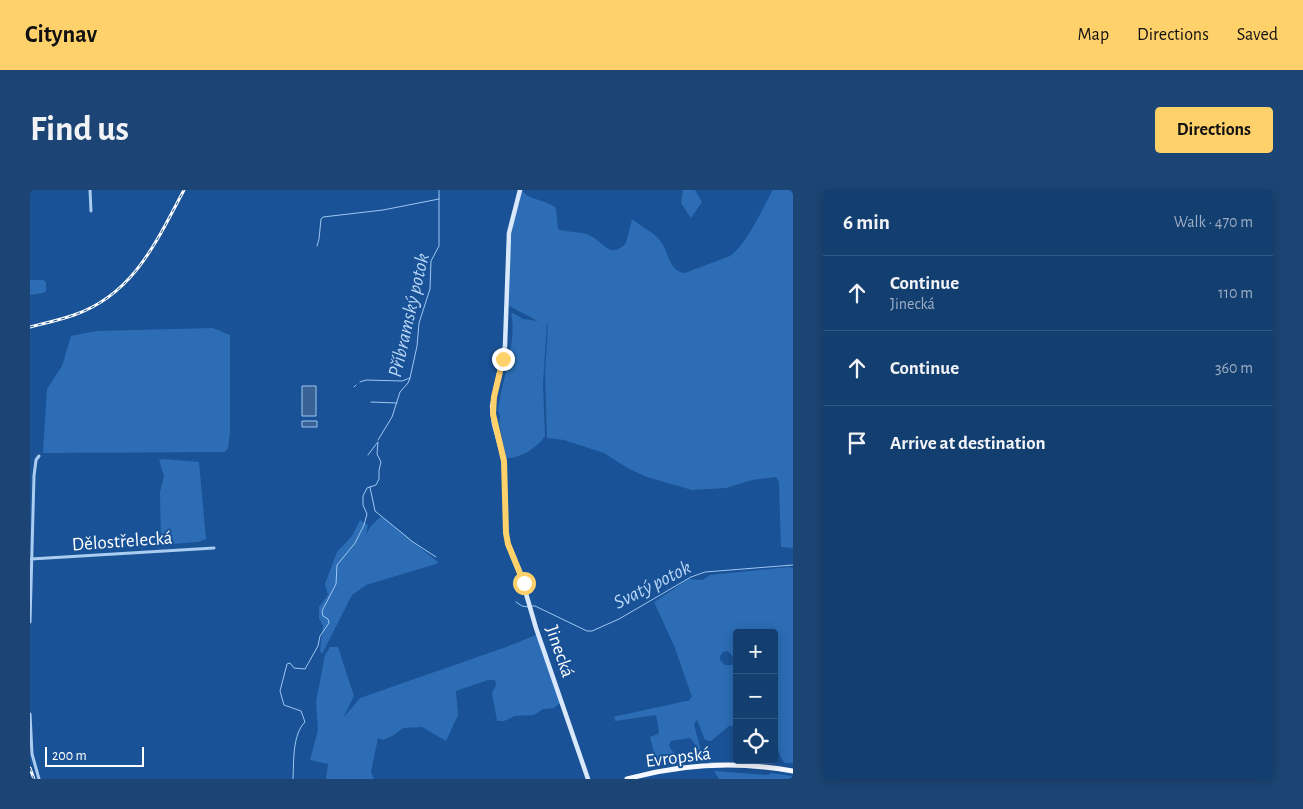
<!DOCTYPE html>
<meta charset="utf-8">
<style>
body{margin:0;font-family:"Alegreya Sans",sans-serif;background:#1c4575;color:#f1f3f6}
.controls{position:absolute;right:15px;bottom:15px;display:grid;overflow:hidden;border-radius:5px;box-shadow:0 2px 12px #0003}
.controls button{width:45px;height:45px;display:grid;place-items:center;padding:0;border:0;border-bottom:1px solid #325783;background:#133e70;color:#f1f3f6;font:25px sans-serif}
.scale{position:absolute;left:15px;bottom:12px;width:99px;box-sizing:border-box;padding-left:5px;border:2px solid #fff;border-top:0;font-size:14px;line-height:18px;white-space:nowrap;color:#fff;-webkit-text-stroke:4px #195296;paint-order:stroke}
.stop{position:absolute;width:15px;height:15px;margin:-11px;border:4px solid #ffd16b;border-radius:50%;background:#fff}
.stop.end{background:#ffd16b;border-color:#fff;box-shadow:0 1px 5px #0008}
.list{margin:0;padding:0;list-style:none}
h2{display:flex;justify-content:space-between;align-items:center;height:65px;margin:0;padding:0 20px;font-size:21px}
h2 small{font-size:16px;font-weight:400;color:#9daec3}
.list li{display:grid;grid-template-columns:32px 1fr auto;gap:15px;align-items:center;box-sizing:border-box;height:75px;padding:0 20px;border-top:1px solid #325783}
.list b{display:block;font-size:19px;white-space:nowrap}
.list p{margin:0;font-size:16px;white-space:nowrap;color:#9daec3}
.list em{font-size:16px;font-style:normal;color:#9daec3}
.icon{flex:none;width:28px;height:28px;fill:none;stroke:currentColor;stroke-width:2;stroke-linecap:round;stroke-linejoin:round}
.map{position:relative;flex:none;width:763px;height:589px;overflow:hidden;border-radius:5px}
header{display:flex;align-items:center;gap:30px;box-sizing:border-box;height:70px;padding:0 25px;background:#ffd16b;color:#111}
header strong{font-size:24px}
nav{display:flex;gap:28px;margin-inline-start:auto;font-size:18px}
.intro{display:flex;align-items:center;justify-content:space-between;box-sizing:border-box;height:120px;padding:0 30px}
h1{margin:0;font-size:35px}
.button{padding:12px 22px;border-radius:5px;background:#ffd16b;color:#111;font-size:18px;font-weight:700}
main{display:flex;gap:30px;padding:0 30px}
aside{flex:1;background:#133e70;border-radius:5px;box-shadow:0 2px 12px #0003}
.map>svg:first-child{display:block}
.green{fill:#2c6db5;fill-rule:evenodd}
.water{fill:#386293;stroke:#9ec7f3}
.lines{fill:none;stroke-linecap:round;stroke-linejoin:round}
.stream{stroke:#9ec7f3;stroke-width:1}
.street{stroke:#abccf1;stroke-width:3}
.secondary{stroke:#d9e9fb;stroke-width:4.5}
.primary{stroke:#f5f9ff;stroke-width:5}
.rail-casing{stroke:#fff;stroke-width:3}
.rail{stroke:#195296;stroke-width:1;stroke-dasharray:4;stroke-linecap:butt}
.route{stroke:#ffd16b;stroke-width:6}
.labels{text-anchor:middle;stroke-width:4;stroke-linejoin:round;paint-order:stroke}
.street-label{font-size:19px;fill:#fff;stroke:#195296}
.water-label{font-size:20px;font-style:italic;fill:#b8d6f7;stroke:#195296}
</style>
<header>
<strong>Citynav</strong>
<nav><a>Map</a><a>Directions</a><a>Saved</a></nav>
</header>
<div class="intro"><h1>Find us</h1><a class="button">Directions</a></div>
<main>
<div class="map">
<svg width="763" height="589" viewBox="0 0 763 589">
<rect width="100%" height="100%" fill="#195296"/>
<!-- green -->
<path class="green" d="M492,0C499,11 516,9 526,18L528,39C538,43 549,41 559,45C572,50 580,71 596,53L602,29C612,38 624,41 632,53C639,64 639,81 655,83L700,66C718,53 732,19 743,0H763V358L751,357L749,292L746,287L722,290L696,298L662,300L617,287L599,279L574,263L534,250L517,248L515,183L518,135L517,134L513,194L515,246C508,257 490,269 476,268L469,232L470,227L468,220C471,193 488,149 481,124L483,123L493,129L508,131L479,116L480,60L483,34Z
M653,0H665L672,12L661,28L651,13Z
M0,90H13L16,92V101L13,103L0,105Z
M183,138L200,145V242L198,258L195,262L13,263L17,199L32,176L41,146L66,141Z
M133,269L169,272L176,349L168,352L131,355L130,302L134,286L129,270Z
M352,327L408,372L406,374L336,395L322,405L292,464L290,461L293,436L289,428V417L298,405L295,394L307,362L322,346L330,330L338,335L336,345L340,337L349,328Z
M759,377L763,378V573H755C738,558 744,468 744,443H707V536H699L681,551L675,550L664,522L667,530L664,534L671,561H677L679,567L629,575L626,571L620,547L628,544L629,541L626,525L585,531V528L583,527L656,511H658L660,510V508L662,507L645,458L624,412L659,389L673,390L680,385ZM697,461L701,464L705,472L702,475H695L690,470V466L693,462ZM660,548L667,557V561L664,564C652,567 643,566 639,555L641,551Z
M508,444L530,513L524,518L513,519L504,525L485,526L474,531H467L462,503L466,495L465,490H458L426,501L428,525L416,551L392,537L373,538L364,545L353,550L348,548L341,582L344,589H296L298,574L280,570L288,540L286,512L295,465L300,457H308L324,506L313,528L330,508L479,456Z
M684,581L738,585L741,583L762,586L763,589H689Z"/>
<!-- water -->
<path class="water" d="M272,196H286V226H272Z
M272,231H287V237H272Z"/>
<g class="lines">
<!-- stream -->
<path class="stream" d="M287,56L289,49L291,29L293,27L353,20L409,9
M330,192L336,190L372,191L380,188
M324,197L326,195
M341,212L367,213
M348,250L362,227L370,202L378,193L380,188L387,156L389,133L400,99L401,71L409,56V0
M338,265L347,253
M340,297L345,321L383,352L406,367
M486,412L492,416L498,417
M502,416H505L557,441H562L589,429L661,387L675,382L763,375
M263,589C264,572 262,545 275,532L271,521L254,515L250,501L257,474L260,473L264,478L275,479L288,456L290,446L299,433L298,429L293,426L292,421L306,394L307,375L325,353L334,335L337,324L333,315V306L337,298L346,295L349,289V280L351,272L347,264L348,252"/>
<!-- street -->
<path class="street" d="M60,0L61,21
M1,369L184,358
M0,432L4,286L6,270L9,266
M0,524L2,564L9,589"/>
<!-- secondary -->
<path class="secondary" d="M490,0L479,43L475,156L462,216L464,234L474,271L476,343L478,355L490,383L506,438L558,589"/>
<!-- primary -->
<path class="primary" d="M597,589C651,574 708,571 763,581"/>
<defs>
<path id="rail" d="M0,137C15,133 30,130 44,125C104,104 126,52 154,0
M0,578L4,589"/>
</defs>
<!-- rail casing -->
<use href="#rail" class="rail-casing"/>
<!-- rail -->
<use href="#rail" class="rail"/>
</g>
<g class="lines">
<!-- route -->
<path class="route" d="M473,169L464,207L463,224L474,271L476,343L478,354L494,393"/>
</g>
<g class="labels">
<!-- street labels -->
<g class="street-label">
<text transform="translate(92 350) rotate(-4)" y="7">Dělostřelecká</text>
<text transform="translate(531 461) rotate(71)" y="7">Jinecká</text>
<text transform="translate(648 566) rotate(-7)" y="7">Evropská</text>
</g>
<!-- water labels -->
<g class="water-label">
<text transform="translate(378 125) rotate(-77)" y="7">Příbramský potok</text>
<text transform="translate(622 394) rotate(-27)" y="7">Svatý potok</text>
</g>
</g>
</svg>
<div class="controls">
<button>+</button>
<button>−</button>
<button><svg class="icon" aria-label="locate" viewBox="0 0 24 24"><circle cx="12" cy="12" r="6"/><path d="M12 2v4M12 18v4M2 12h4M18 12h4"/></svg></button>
</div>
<div class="scale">200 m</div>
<div class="stop" style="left:494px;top:393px"></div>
<div class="stop end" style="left:473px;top:169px"></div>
</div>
<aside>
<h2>6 min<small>Walk · 470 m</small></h2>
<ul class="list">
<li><svg class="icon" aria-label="ahead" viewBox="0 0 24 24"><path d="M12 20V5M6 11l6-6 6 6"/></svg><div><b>Continue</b><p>Jinecká</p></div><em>110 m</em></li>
<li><svg class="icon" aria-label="ahead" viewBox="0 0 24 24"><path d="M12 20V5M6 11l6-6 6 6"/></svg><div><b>Continue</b></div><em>360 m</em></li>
<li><svg class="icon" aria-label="arrive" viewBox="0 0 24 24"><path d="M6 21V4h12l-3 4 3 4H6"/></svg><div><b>Arrive at destination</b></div></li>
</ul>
</aside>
</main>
